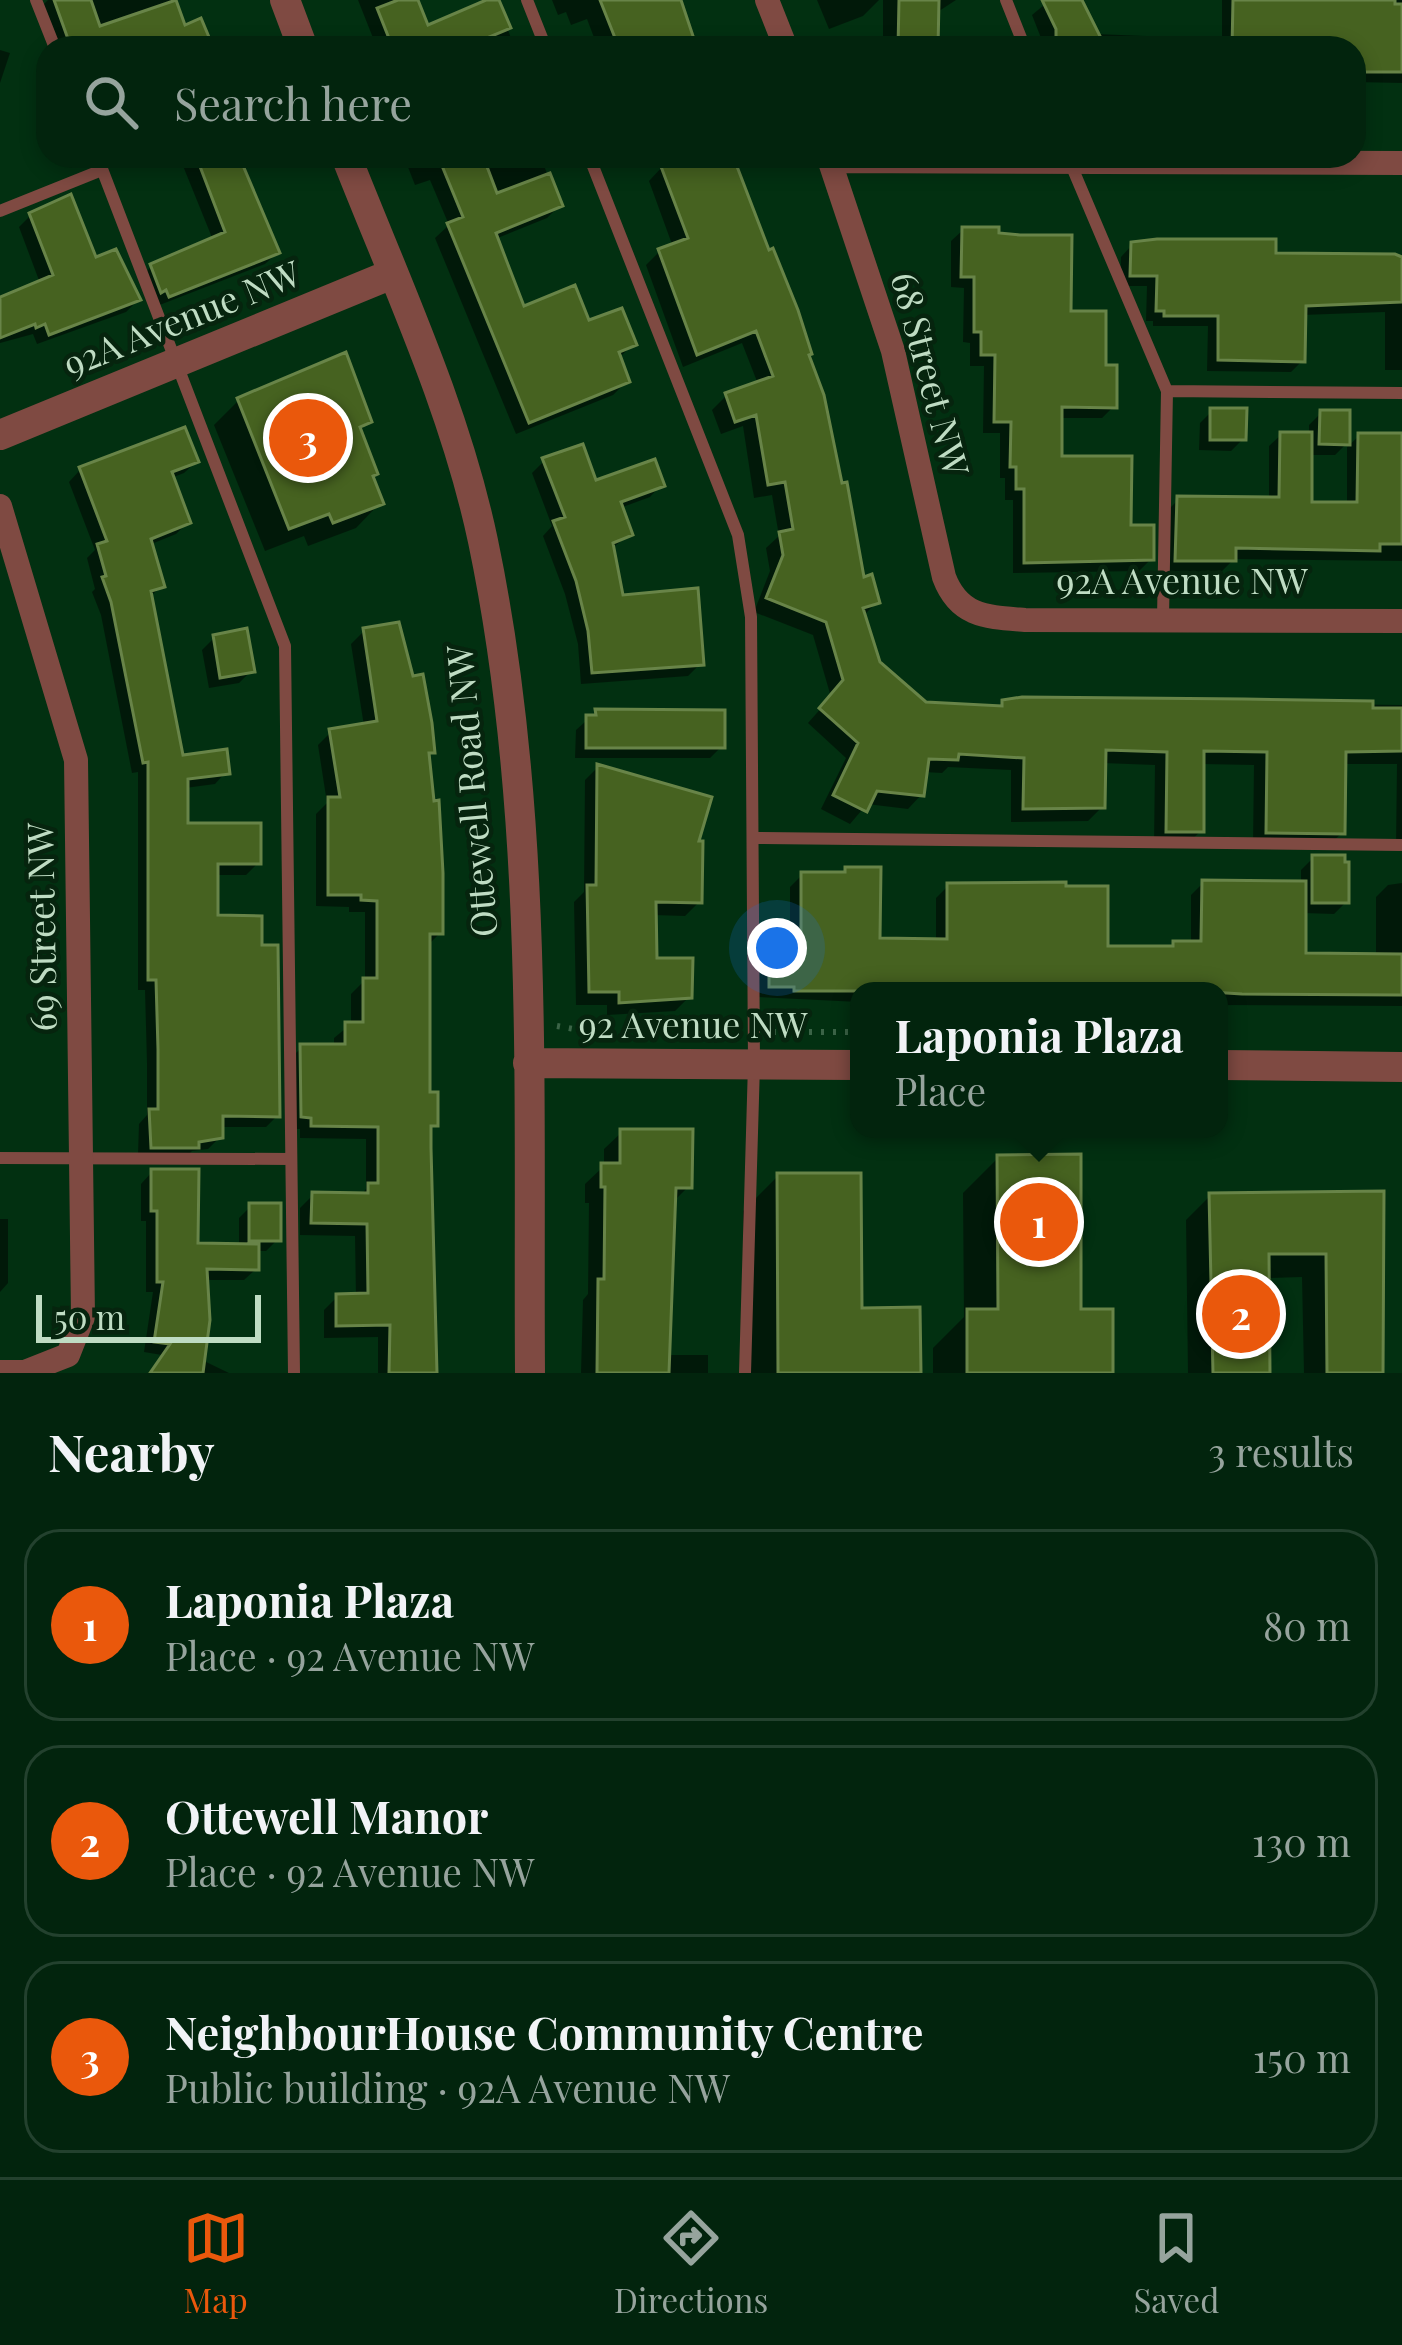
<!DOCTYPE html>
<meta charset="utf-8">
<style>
body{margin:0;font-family:"Playfair Display",serif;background:#0c2c16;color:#f1f3f6}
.scale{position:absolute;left:36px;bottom:30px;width:225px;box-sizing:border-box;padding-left:12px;border:6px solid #bfdcc3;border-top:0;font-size:33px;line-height:42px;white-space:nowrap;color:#bfdcc3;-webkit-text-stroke:9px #06240e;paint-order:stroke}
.you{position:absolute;left:777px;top:948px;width:42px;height:42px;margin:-30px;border:9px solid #fff;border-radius:50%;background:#1a73e8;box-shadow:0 0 0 18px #1a73e833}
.badge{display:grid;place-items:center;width:78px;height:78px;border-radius:50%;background:#ea580c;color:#fff;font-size:39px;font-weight:700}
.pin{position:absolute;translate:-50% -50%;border:6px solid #fff;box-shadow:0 3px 12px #0006}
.popup{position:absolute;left:850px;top:982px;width:378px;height:156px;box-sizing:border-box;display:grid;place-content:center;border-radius:24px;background:#02240d;filter:drop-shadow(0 3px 9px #0005);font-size:39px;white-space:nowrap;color:#96a49d}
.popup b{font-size:45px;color:#f1f3f6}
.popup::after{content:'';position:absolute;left:50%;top:100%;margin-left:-24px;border:24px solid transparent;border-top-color:#02240d}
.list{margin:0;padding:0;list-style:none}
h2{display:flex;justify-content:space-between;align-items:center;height:156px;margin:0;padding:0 48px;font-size:51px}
h2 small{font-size:39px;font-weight:400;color:#96a49d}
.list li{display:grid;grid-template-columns:78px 1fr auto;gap:36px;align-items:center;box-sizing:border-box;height:192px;margin:0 24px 24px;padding:0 24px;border:3px solid #23412e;border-radius:36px}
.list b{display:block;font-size:45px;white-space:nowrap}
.list p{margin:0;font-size:39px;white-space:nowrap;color:#96a49d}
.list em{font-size:39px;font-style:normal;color:#96a49d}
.icon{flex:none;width:66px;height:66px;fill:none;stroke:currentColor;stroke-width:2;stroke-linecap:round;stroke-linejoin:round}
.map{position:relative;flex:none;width:1402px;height:1373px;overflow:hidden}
.search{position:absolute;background:#02240d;box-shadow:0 6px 18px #0003;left:36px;right:36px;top:36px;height:132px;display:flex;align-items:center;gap:30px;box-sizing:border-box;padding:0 42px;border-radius:36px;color:#96a49d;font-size:45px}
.sheet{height:804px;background:#02240d}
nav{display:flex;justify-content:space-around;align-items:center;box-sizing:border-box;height:168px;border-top:3px solid #23412e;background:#02240d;font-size:33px;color:#96a49d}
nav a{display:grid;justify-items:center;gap:6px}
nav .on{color:#ea580c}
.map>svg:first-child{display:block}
.shadow{fill:#0007;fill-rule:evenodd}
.building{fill:#466220;stroke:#688448;stroke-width:3}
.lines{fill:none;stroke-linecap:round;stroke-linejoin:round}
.path{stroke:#3b6447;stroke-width:6;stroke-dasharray:3 9;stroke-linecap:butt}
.service{stroke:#7f4a42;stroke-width:12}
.minor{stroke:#7f4a42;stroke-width:24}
.tertiary{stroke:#7f4a42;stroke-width:30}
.labels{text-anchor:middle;stroke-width:9;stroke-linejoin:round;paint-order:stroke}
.street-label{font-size:36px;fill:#bfdcc3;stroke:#06240e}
</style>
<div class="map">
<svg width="1402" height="1373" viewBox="0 0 1402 1373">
<rect width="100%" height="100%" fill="#023011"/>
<!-- shadow -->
<path class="shadow" d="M48,0H172L184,29L200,22L210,48H55L40,8Z
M358,0H415L426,29L496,0L515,48H377Z
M552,0H677L696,48H598L587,19L571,25L566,12L558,15Z
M817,0H879L863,16L829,29Z
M883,0H956L936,13L935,48H883Z
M1050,0H1079L1095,34L1222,39V0H1402V83L1354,82V48H1045L1032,15Z
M0,50L10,53L0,83Z
M179,156H236L277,253L265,264L157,306L140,278L151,267L213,240Z
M412,156H540L560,205L547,218L495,239L522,310L587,324L633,344L620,357L626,382L613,395L516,434L435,238L449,225L430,180L415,185L406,162Z
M693,156H733L768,254L861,581L877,602L863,616L877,663L925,705L997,709L1003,703L1022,700L1402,705V846H1396L1397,764H1343L1342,833L1328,846L1253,845L1254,765L1201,764V831L1187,844H1154L1155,765L1102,763V807L1088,821L1011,822V770L948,767L942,773L924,772L921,795L908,809L867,804L850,824L821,809L846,758L808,723L831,697L813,635L754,612L770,571L766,548L779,536L772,495L754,498L743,426L721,434L712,410L726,396L758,384L742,343L683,367L646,265L660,251L673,247L649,181L662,167Z
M31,215L94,261L138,300L126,312L37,344L33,334L0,343V299L40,283L19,227Z
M963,230L1068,314L1103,368L1114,406L1102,418H1059V459L1128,528L1151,559L1139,571L1013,573V500H1005V478H1000V433H983L984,366H970V343L963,342L964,288L951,287V241Z
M1132,245L1273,256H1402V370H1385V312L1302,315V361L1291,372L1207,371L1208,326H1153V321H1146L1147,286H1120L1121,257Z
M239,400L369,421L358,432L380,503L356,528L308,546L304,536L265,551L214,425Z
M1212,411L1243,439L1231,451L1199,450L1200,423Z
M1321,413H1347V447L1359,436H1402V561L1234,559L1221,572L1164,571L1167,511L1179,499L1269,500V446L1281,435H1309V425ZM1347,443V505H1309V455H1335Z
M544,461L595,484L661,485L650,497L620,508L630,534L611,549L621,599L700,664L688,676L581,684L578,644L565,594L543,536L552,526L532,473Z
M196,462L184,473L171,478L188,522L176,534L149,545L161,586L149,598L180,758L226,772L215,784L185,788V825L258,863L246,875H215V918L277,1116L266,1127H220V1137L208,1149L192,1151L184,1159L138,1154L139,1124L147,1115V1063L145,990H138V772L132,773L101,615L92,592L95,589L87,558L95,550L69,482L80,470Z
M364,631L432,752L427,757L440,933L427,946V1095L435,1124L428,1131V1235H433L436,1373H378V1337L324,1338V1310L337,1297H356L355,1236L300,1235V1208L313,1195L360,1196L366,1189V1139L300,1138V1129H289V1060L302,1047H334V1038L351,1024V994L365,980V912H349V907L316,906V814L327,803L318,745L331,732L364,726L351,644Z
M214,638L251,671L239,683L209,688L202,650Z
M596,712L722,746L710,758H575L576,730Z
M598,767L695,844L699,902L685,916L653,915L654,961L689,997L675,1011L607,1015V1005H576L574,902L584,892L585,780Z
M1313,858L1346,902L1334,914L1303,913V956L1376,957V897L1388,885L1402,883V1006L1219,1005V991H859V1002L758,997V952L770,940H790V887L802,875H841L846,870L877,941H936V898L948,886L1105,949H1169L1174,944H1191V895L1203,883L1301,884V870Z
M622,1132L689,1186L672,1203L667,1355H708V1373H581L583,1300L588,1294L589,1203H585V1184L604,1166V1149Z
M998,1158L1078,1312L1110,1373H933V1348L964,1317L963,1193Z
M152,1172L195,1246L239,1247V1218L251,1206L278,1239L266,1251H256V1269L244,1280H205L202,1360L229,1373H150L162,1355L144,1352L153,1292H146V1221H141V1184Z
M0,1175V1219H8V1283L0,1292Z
M778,1176L859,1311L918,1373H744L743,1211Z
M1381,1194V1373H1304L1302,1277L1266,1278L1267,1373H1188L1186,1220L1210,1196Z"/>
<!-- building -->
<path class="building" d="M54,0H91L100,26L176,0L185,25L201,18L211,42L195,48H65L64,41L68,39Z
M398,0H418L428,25L486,0H499L511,28L463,48H375L390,41L377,8Z
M600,0H681L697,48H619Z
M899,0H939L938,48H898Z
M1042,0H1082L1106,48H1056V29Z
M1233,0H1395V4H1402V72H1354V48H1232Z
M196,156H239L280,253L169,297L166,290L161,293L150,264L225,232Z
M438,156H483L497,193L550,173L563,206L496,233L507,262L524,306L575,285L589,320L622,308L637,345L619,352L630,382L529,423L447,223L463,217Z
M657,156H733L769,250L773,248L798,310L812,354L809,355L824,395L842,483L847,482L864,577L872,574L880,603L863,608L880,662L926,702L1002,706V700L1022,697L1244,699L1373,701V708H1402V751L1346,752L1345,834L1266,833L1267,752L1204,751V832H1166L1167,752L1106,750L1105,808L1023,809L1024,758L959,754L958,760L929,759L924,796L877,791L867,812L833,795L858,743L819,708L843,680L826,622L766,598L783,555L779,532L793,529L785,482L768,485L756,415L735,422L725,393L773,376L756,331L697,355L658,249L688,238Z
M71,194L96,257L116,249L141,300L49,335L45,324L36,328L35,324L0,338V297L53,275L29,213Z
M962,227H999V233L1020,235H1072L1071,311H1106V365H1117V408L1062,407V456H1132L1131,525H1154V560L1024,563V489H1016V467H1010L1011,422H994L995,355H981V332H974V277H961Z
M1157,239H1276V253L1395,254L1402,257V302L1306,306L1305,362L1218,360V316H1164V311H1156L1157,276H1130L1131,242Z
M346,352L372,422L360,427L378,474L373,476L384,504L333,523L329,514L289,529L237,398Z
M1210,408H1247L1246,440H1210Z
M1320,410H1350V445L1319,444Z
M185,427L199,462L172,472L191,523L151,539L165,587L151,591L183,755L227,749L230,774L188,779V823H261V864H218V915L262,916V945H278L280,1117L223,1116V1138L199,1142V1148H151L149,1109H158V1049L156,980H148V762L143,763L111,602L102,577L106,576L97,544L107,541L79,467Z
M1280,432H1312V502H1357L1358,433H1402V544H1380V551L1236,548V561H1175L1177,496L1279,497Z
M583,444L596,480L655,459L665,486L621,502L633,535L613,543L623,595L698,588L704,665L592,673L588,631L576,581L553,521L565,517L542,458Z
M399,622L413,676L423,674L432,723L435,753H429L434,801L439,800L443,873V934H430V1092H438V1126H431V1148L437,1373H389L390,1325L336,1326V1294L368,1293L367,1224L311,1223L312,1192L368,1193V1183H378V1127L311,1126V1118L301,1117L300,1044H345V1022H363V978H377V901L361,900V895H328V797H340L329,729L377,721L363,628Z
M247,628L255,672L220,678L213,635Z
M595,709L725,710V748H586V715H596Z
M597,764L712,797L699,841H703L702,903L656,902L657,958H693L692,998L619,1003V992H589L587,885H596Z
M1312,855H1345V862H1349V903H1312Z
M845,867H881L880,938L947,939V883L1066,882V886H1108V946H1173V941H1201L1202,880L1306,881V953L1402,954V995L1242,994L1196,991V986H1129V991H794V987H769V937H801V872H845Z
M620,1129H693L692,1188H676L669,1373H597L598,1279H604L605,1187H601V1163H620Z
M1081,1154V1309H1113V1373H967V1309H998L997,1155Z
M151,1169H199L198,1243L259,1244V1270L207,1269L210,1320L203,1373H150L170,1344L154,1342L163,1282H157V1211H151Z
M777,1173H861L862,1308L920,1307L921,1373H778Z
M1384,1191L1383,1373H1327L1326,1254H1269L1270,1373H1213L1209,1193Z
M249,1203H281V1241H249Z"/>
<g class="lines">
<!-- path -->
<path class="path" d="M557,1026L585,1031
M773,1032H859"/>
<!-- service -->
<path class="service" d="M36,0L55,48
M527,0L546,48
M1006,0L1025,48
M97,156L285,646L294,1373
M589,156L738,535L751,617L754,1064L745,1373
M1069,160L1167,391L1163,619
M0,211L102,170
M1167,391L1402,393
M754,838L1402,845
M0,1158L291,1159"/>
<!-- minor -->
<path class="minor" d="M767,0L786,48
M828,156L893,351L944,577C959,617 987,617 1025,620L1402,621
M830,161L1402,163
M0,506L76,760L83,1317L68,1355L25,1372H0"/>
<!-- tertiary -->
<path class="tertiary" d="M285,0L303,48
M346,156C395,281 455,408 483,541C540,813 528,1096 530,1373
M0,435L392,274
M528,1063L859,1065
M1219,1065L1402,1067"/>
</g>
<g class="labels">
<!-- street labels -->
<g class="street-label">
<text transform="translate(182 319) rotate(-22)" y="13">92A Avenue NW</text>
<text transform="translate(930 374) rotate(75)" y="13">68 Street NW</text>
<text x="1182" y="594">92A Avenue NW</text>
<text transform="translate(472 791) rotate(-95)" y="13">Ottewell Road NW</text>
<text transform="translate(42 927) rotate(-91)" y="13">69 Street NW</text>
<text x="693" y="1038">92 Avenue NW</text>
</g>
</g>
</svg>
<div class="scale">50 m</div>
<div class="you"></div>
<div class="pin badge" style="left:1039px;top:1222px">1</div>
<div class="popup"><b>Laponia Plaza</b>Place</div>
<div class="pin badge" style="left:1241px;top:1314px">2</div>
<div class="pin badge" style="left:308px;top:438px">3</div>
<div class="search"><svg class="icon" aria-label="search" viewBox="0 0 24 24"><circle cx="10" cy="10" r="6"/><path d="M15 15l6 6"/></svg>Search here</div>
</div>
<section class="sheet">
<h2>Nearby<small>3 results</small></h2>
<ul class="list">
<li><span class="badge">1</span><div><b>Laponia Plaza</b><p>Place · 92 Avenue NW</p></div><em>80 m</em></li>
<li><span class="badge">2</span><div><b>Ottewell Manor</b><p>Place · 92 Avenue NW</p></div><em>130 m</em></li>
<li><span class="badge">3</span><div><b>NeighbourHouse Community Centre</b><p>Public building · 92A Avenue NW</p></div><em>150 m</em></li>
</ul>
</section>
<nav>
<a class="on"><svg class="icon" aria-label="map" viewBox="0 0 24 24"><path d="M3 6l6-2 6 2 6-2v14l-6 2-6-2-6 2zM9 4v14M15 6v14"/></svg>Map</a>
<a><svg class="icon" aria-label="directions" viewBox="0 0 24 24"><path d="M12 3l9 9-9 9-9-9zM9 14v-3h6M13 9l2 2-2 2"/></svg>Directions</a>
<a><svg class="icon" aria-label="saved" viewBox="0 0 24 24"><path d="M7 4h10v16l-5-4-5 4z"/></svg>Saved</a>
</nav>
